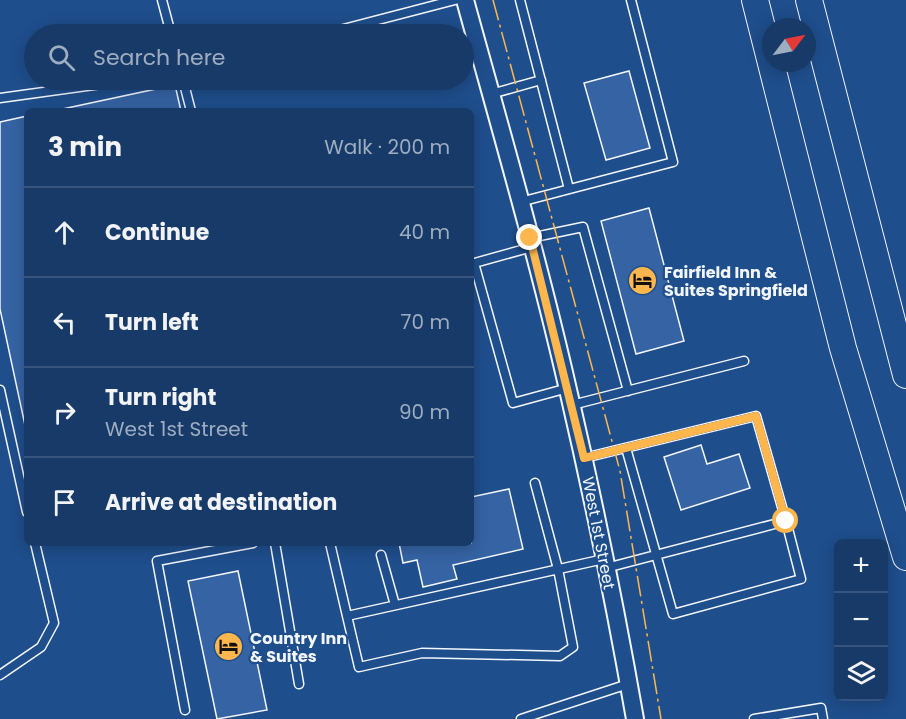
<!DOCTYPE html>
<meta charset="utf-8">
<style>
body{margin:0;font-family:Poppins,sans-serif;background:#20416f;color:#f1f3f6}
.controls{position:absolute;right:18px;bottom:18px;display:grid;overflow:hidden;border-radius:9px;box-shadow:0 3px 15px #0003}
.controls button{width:54px;height:54px;display:grid;place-items:center;padding:0;border:0;border-bottom:2px solid #36547d;background:#173a69;color:#f1f3f6;font:30px sans-serif}
.compass{position:absolute;left:762px;top:18px;width:54px;height:54px;border-radius:50%;background:#173a69;box-shadow:0 3px 15px #0003;rotate:58deg}
.stop{position:absolute;width:18px;height:18px;margin:-14px;border:4px solid #ffb74d;border-radius:50%;background:#fff}
.stop.end{background:#ffb74d;border-color:#fff;box-shadow:0 2px 6px #0008}
.list{margin:0;padding:0;list-style:none}
h2{display:flex;justify-content:space-between;align-items:center;height:78px;margin:0;padding:0 24px;font-size:26px}
h2 small{font-size:20px;font-weight:400;color:#9eadc0}
.list li{display:grid;grid-template-columns:39px 1fr auto;gap:18px;align-items:center;box-sizing:border-box;height:90px;padding:0 24px;border-top:2px solid #36547d}
.list b{display:block;font-size:22px;white-space:nowrap}
.list p{margin:0;font-size:20px;white-space:nowrap;color:#9eadc0}
.list em{font-size:20px;font-style:normal;color:#9eadc0}
.icon{flex:none;width:33px;height:33px;fill:none;stroke:currentColor;stroke-width:2;stroke-linecap:round;stroke-linejoin:round}
.map{position:relative;flex:none;width:906px;height:719px;overflow:hidden}
.search{position:absolute;background:#173a69;box-shadow:0 3px 15px #0003;left:24px;top:24px;width:450px;height:66px;display:flex;align-items:center;gap:15px;box-sizing:border-box;padding:0 21px;border-radius:33px;color:#9eadc0;font-size:22px}
.panel{position:absolute;background:#173a69;box-shadow:0 3px 15px #0003;left:24px;top:108px;width:450px;height:438px;border-radius:9px}
.map>svg:first-child{display:block}
.building{fill:#3563a3;stroke:#f2f6ff;stroke-width:1.5}
.lines{fill:none;stroke-linecap:round;stroke-linejoin:round}
.lane-casing{stroke:#f2f6ff;stroke-width:11}
.street-casing{stroke:#f2f6ff;stroke-width:20}
.primary-casing{stroke:#f2f6ff;stroke-width:28}
.lane{stroke:#1f4e8c;stroke-width:8}
.street{stroke:#1f4e8c;stroke-width:16}
.primary{stroke:#1f4e8c;stroke-width:26}
.power{stroke:#ffb74d;stroke-width:1.5;stroke-dasharray:21 4.5 3 4.5;stroke-linecap:butt}
.route{stroke:#ffb74d;stroke-width:8}
.labels{text-anchor:middle;stroke-width:4.5;stroke-linejoin:round;paint-order:stroke}
.poi-label{font-size:16px;font-weight:bold;fill:#f2f6ff;stroke:#1f4e8c;text-anchor:start}
.street-label{font-size:16px;fill:#f2f6ff;stroke:#1f4e8c}
</style>
<div class="map">
<svg width="906" height="719" viewBox="0 0 906 719">
<rect width="100%" height="100%" fill="#1f4e8c"/>
<!-- building -->
<path class="building" d="M629,71L650,148L606,160L584,83Z
M175,85L181,111H53Z
M27,116V430H26L0,309V122Z
M649,208L684,341L636,354L601,221Z
M701,445L707,464L739,454L750,488L681,510L664,457Z
M509,489L523,549L453,565L457,579L423,587L417,560L403,563L399,543H471V497Z
M238,571L267,710L217,719L188,581Z"/>
<g class="lines">
<defs>
<path id="lane" d="M162,0L171,34
M520,0L569,189
M324,34L455,0
M183,80L191,111
M491,94L541,80
M0,98L130,80
M520,202L673,162L631,0
M530,238L583,227L628,391
M474,263L513,403L568,388
M471,264L532,247
M0,390L27,512
M572,405L744,361
M626,448L673,614L801,579L786,521
M584,458L756,416L786,521L606,568
M535,483L558,569L573,647L560,656L422,653L359,667L347,616L604,559
M275,543L299,684
M330,543L347,616
M381,555L395,605
M0,675L41,647L54,623L35,543
M185,710L157,561L253,543
M521,719L628,684
M754,719L821,708L823,719"/>
<path id="street" d="M465,0C501,131 539,262 569,394C594,502 616,610 635,719"/>
<path id="primary" d="M755,0L843,348L906,557
M809,0L906,375"/>
</defs>
<!-- lane casing -->
<use href="#lane" class="lane-casing"/>
<!-- street casing -->
<use href="#street" class="street-casing"/>
<!-- primary casing -->
<use href="#primary" class="primary-casing"/>
<!-- lane -->
<use href="#lane" class="lane"/>
<!-- street -->
<use href="#street" class="street"/>
<!-- primary -->
<use href="#primary" class="primary"/>
<!-- power -->
<path class="power" d="M493,0L620,471L661,719"/>
</g>
<g class="lines">
<!-- route -->
<path class="route" d="M530,238L584,458L756,416L786,521"/>
</g>
<!-- icons -->
<defs>
<symbol id="hotel-disc" viewBox="-11 -11 22 22"><circle r="9.5" fill="#ffb74d" stroke="#1f4e8c"/><path d="M-6-4.5h1.5V1H6V5H4.5V3h-9V5H-6ZM-4 0a1.8 1.8 0 1 1 3.6 0ZM.5 0V-2.5h3Q6-2.5 6 0Z" fill="#111"/></symbol>
</defs>
<g fill-rule="evenodd">
<use href="#hotel-disc" x="626" y="264" width="33" height="33"/>
<use href="#hotel-disc" x="212" y="630" width="33" height="33"/>
</g>
<g class="labels">
<!-- poi labels -->
<g class="poi-label">
<text x="664" y="278">Fairfield Inn &amp;<tspan x="664" dy="18">Suites Springfield</tspan></text>
<text x="250" y="644">Country Inn<tspan x="250" dy="18">&amp; Suites</tspan></text>
</g>
<!-- street labels -->
<g class="street-label">
<text transform="translate(599 533) rotate(79)" y="6">West 1st Street</text>
</g>
</g>
</svg>
<div class="controls">
<button>+</button>
<button>−</button>
<button><svg class="icon" aria-label="layers" viewBox="0 0 24 24"><path d="M12 4l9 5-9 5-9-5zM3 14l9 5 9-5"/></svg></button>
</div>
<svg class="compass" viewBox="-18 -18 36 36"><path d="M0-13l5 13h-10z" fill="#e53935"/><path d="M0 13l5-13h-10z" fill="#9eadc0"/></svg>
<div class="stop" style="left:786px;top:521px"></div>
<div class="stop end" style="left:530px;top:238px"></div>
<div class="search"><svg class="icon" aria-label="search" viewBox="0 0 24 24"><circle cx="10" cy="10" r="6"/><path d="M15 15l6 6"/></svg>Search here</div>
<section class="panel">
<h2>3 min<small>Walk · 200 m</small></h2>
<ul class="list">
<li><svg class="icon" aria-label="ahead" viewBox="0 0 24 24"><path d="M12 20V5M6 11l6-6 6 6"/></svg><div><b>Continue</b></div><em>40 m</em></li>
<li><svg class="icon" aria-label="left" viewBox="0 0 24 24"><path d="M17 20v-9H6M10 6l-5 5 5 5"/></svg><div><b>Turn left</b></div><em>70 m</em></li>
<li><svg class="icon" aria-label="right" viewBox="0 0 24 24"><path d="M7 20v-9h11M14 6l5 5-5 5"/></svg><div><b>Turn right</b><p>West 1st Street</p></div><em>90 m</em></li>
<li><svg class="icon" aria-label="arrive" viewBox="0 0 24 24"><path d="M6 21V4h12l-3 4 3 4H6"/></svg><div><b>Arrive at destination</b></div></li>
</ul>
</section>
</div>
